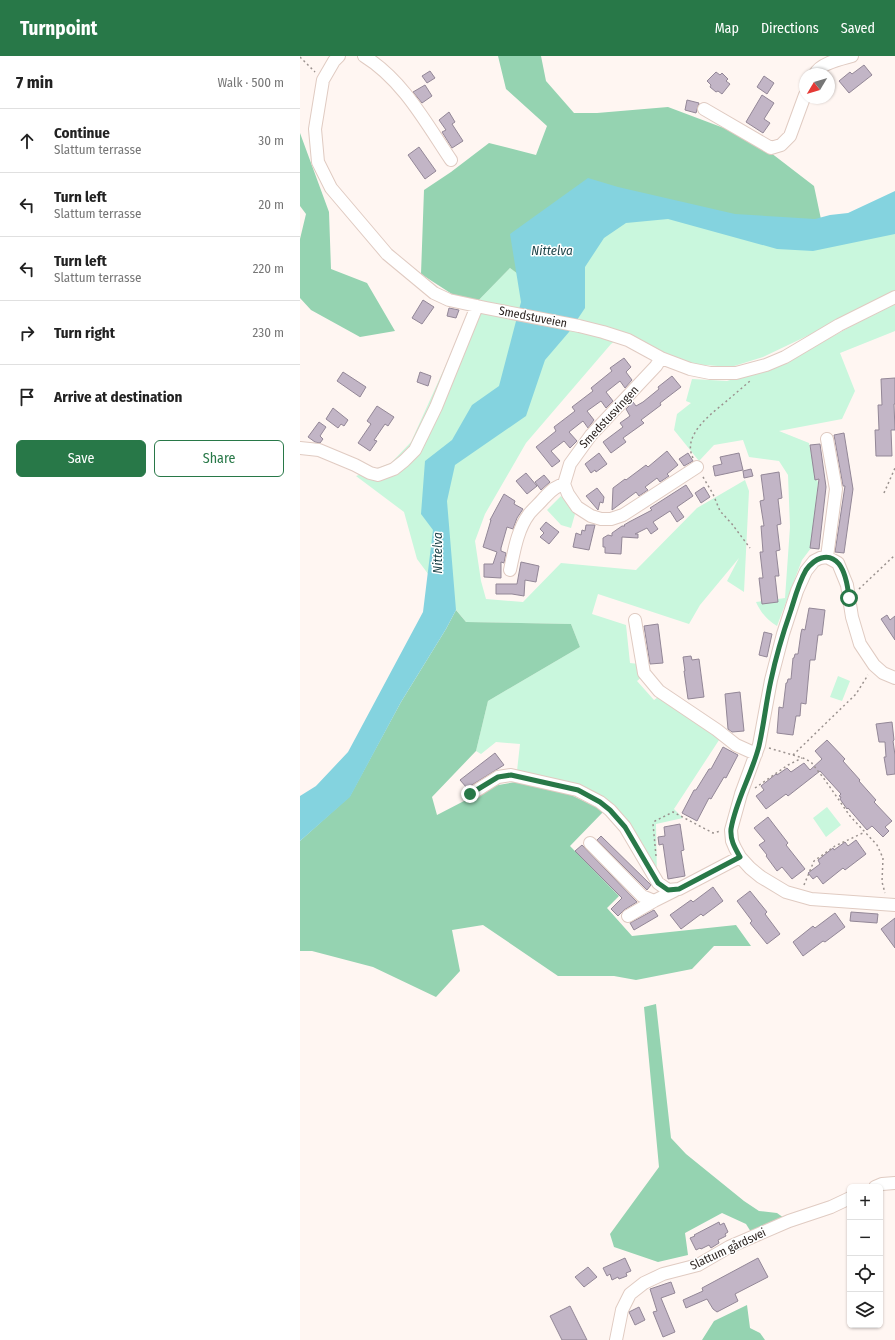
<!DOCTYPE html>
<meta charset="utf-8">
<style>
body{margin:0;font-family:"Fira Sans Condensed",sans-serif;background:#f6f6f6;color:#222}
.controls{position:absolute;right:12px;bottom:12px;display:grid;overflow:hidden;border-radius:6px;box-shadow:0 1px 3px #0004}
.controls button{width:36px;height:36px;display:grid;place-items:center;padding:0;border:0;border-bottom:1px solid #e0e0e0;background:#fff;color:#222;font:20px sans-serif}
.compass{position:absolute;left:499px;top:12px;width:36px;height:36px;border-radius:50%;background:#fff;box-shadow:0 1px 3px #0004;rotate:232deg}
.stop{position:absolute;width:12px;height:12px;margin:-9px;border:3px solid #287848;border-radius:50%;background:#fff}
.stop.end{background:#287848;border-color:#fff;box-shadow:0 1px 4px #0008}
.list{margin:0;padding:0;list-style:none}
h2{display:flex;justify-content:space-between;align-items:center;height:52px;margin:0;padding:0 16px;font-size:17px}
h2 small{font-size:13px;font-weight:400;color:#767676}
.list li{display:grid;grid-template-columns:26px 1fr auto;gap:12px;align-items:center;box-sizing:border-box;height:64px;padding:0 16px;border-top:1px solid #e0e0e0}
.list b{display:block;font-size:15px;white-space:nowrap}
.list p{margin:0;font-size:13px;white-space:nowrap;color:#767676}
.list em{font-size:13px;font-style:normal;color:#767676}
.actions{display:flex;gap:8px;padding:12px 16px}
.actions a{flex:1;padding:9px 0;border:1px solid #287848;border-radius:6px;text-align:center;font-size:14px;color:#287848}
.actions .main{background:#287848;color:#fff}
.icon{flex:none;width:22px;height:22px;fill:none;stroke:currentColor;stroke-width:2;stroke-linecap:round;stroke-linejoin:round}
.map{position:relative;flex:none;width:595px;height:1284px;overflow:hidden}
header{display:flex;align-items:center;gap:24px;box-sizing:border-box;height:56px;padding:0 20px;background:#287848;color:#fff}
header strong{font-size:19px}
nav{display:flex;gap:22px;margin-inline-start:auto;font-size:14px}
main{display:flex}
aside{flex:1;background:#fff}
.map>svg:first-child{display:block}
.green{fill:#c9f7dd}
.forest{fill:#95d3b1}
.water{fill:#84d3df}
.building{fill:#c2b5c6;stroke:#938797}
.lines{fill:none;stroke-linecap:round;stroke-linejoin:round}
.minor-casing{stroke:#e0cbc2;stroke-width:14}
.path{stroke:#9b928f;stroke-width:1.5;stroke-dasharray:2 3;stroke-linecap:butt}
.minor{stroke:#fff;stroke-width:12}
.route{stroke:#287848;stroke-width:5}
.labels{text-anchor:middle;stroke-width:3;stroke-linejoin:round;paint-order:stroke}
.street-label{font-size:12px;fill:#2c2421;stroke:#fff}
.water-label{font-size:13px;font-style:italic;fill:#1d4348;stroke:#fff}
</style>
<header>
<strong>Turnpoint</strong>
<nav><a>Map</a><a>Directions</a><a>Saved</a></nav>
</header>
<main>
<aside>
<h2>7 min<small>Walk · 500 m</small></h2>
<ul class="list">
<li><svg class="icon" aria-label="ahead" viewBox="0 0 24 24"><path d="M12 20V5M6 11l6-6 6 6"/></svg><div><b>Continue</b><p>Slattum terrasse</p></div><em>30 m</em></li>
<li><svg class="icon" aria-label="left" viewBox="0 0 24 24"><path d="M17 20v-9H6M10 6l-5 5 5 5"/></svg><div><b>Turn left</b><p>Slattum terrasse</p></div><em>20 m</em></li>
<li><svg class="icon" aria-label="left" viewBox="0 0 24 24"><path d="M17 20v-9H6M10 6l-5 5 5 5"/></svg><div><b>Turn left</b><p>Slattum terrasse</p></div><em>220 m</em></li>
<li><svg class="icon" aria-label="right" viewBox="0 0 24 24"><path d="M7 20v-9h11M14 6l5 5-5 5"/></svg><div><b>Turn right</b></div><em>230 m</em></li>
<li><svg class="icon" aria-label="arrive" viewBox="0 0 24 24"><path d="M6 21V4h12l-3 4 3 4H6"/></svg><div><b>Arrive at destination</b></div></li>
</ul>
<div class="actions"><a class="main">Save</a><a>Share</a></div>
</aside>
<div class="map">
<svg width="595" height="1284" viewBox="0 0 595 1284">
<rect width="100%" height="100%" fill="#fff6f2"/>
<!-- green -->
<path class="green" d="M595,156V238L463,301L431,311L391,308L324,279L311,288L226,387L185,458L175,485L181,525L186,543L223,546L261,507L336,514L397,452L445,424L449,435L444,536L427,525L439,502L400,549L389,568L298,538L292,558L326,569L330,607L339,608L343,620L337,625L354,644L361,639L421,681L374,753L383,762L356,768L357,824L313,752L217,715L220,688L196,686L181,698L176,695L188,645L280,591L271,568L166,566L137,530L117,503L104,456L56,420L91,407L111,386L172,251L210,212L254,244L285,159L522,168Z
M595,248V275L540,297L555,335L542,363L479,375L509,387L518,427L511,492L502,504L477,570C467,564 461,557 456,546L485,542L490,471L488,419L479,405L449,401L443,384L414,389L399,405L374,374L377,358L391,347L386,345L392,323L427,325L484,307L590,249Z
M261,440L275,458L271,472L261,469L247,454Z
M538,620L550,625L542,645L530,641Z
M527,751L541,769L526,781L513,762Z"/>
<!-- forest -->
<path class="forest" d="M198,0H241L246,25L274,57H297L368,51L453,83L514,130L522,168L424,162L313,142L254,245L210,212L172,251L121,218L124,134L151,116L189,87L236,99L247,70L206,33Z
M0,77L29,156L31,213L67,227L95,275L60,281L11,254L0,242V183L6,158L0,150Z
M156,554L166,566L271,568L280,591L188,645L176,695L132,741L137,759L193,730L215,726L267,737L304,755L270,790L319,840L307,852L332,880L436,869L451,890H414L392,913L336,924L314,920H258L183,869L152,874L160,915L136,941L73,911L12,895H0V785L50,740L101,646L146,573Z
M356,948L371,1082L386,1098L444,1145L459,1155L477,1157L484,1162L451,1176L446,1168L422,1157L385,1177L388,1199L358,1206L314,1191L310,1178L359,1111L344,951Z
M447,1249L450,1272L460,1277L465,1284H402L414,1265Z"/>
<!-- water -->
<path class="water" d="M288,122L318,131L435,158L515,163L530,159L548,157L595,135V178L513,195L477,193L368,163L326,167L304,182L285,211V252L269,276L245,304L226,360L155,409L147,445L156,554L146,573L101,646L50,741L0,785V740L16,730L48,696L123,556L133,474L121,458L125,405L152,384L172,349L199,330L221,246L210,178Z"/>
<!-- building -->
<path class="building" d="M564,9L572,19L549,37L539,25L550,16L552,18Z
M130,15L135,22L127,27L122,20Z
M416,16L420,19L422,17L428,23L426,25L430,28L422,38L418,35L416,36L410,31L411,29L407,25Z
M464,20L474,27L467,38L457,31Z
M125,29L132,40L122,47L113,36Z
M462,39L474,47L464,63L470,67L463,77L446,66Z
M387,44L399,47L396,57L385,54Z
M149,56L155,66L152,68L163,85L152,92L142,76L146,74L139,64Z
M119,91L136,115L125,123L108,99Z
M123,244L134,251L122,268L112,262Z
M149,252L159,254L156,262L147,260Z
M324,302L331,311L326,316L332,324L325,332L320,325L306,336L313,345L306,352L301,345L287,355L294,364L288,372L283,365L269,376L277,385L270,392L264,385L251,395L260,405L252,411L236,391L256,375L254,371L275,355L272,351L293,335L291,332L312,315L310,312Z
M43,316L66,331L60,341L37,325Z
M120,316L131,320L128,330L117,326Z
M372,320L381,331L360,347L361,349L341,364L344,367L323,382L326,386L311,397L303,386L323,371L320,367L330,360L326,353L333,346L336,350L343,346L359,333L358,331Z
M595,322V348H594L595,374H591L592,400H576L575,374H579L578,349H582L581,323Z
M77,350L94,361L88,370L85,368L74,384L77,385L70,395L58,387L71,368L67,365Z
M33,352L48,364L44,370L41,368L38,372L26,363Z
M19,366L26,371L20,380L23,383L20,387L15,386L8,381Z
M544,377L553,433L544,497L535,496L545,430H543L534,379Z
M520,388L526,431L519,493L510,492L519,423L515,424L510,389Z
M367,395L378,409L367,418L369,420L360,426L357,422L345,431L348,434L339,440L336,436L312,454L313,432L325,423L326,424L346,409L348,411Z
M299,397L307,408L296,416L295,414L291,417L285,408Z
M388,397L393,405L384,410L379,403Z
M439,397L443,414L415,420L413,410L422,408L420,401Z
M451,413L453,420L444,422L443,415Z
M479,416L482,442L478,443L481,468L477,469L480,494L476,495L479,520H475L478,546L462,548L459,522H463L460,496H463L461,470H464L460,445L464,444V442L461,419Z
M226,417L237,430L227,438L216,425Z
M244,419L250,426L241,434L235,426Z
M386,429L393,440L377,451L384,461L377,466L370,455L353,466L358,473L351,478L347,472L335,478H338V482L322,481L321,498L305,497V491H303V482L308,479L312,480V477L322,470H325L324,469L329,466L352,454L350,452Z
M404,431L410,441L401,447L395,437Z
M297,432L304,441L303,447L300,446L298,454L286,440Z
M204,438L215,445L214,448L223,453L217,462L213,473L207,471L201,492V495L206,497L204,507L201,506V522L184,521V508H193L197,496L183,491L191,464H190Z
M246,466L259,476L249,488L240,481L244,477L240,473Z
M286,469H295L289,494L273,491L276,477L281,479L282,474L285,475Z
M221,506L239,510L236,526L225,524L224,540L212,538H196V528H217Z
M509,552L525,554L522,579H518L515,604H510L506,648L501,647L500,660H496L493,679L477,677L479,651L483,652L486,627H487L488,623H491L493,602H494L495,598H498L501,577L502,573L505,574Z
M587,559L590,564L595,560V584L581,563Z
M358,568L363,607L350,608L344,570Z
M464,576L472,578L467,601L459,599Z
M391,600L392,604L399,603L404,641L388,643L384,615H385L383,601Z
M440,636L444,675L432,676L428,673L425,638Z
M592,666L594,684L593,685L595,699V718L587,719L584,701H586L585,686H579L576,668Z
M527,684L545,703L543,705L560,724L559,725L576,744L574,746L592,765L585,771L589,775L583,781L572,770L567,774L548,752L547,753L540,743L541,741L539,740L541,738L520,715L488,740L486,738L466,753L456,740L464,734L461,730L476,718L477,719L487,712L491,716L504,707L510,714L522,703L515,695Z
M423,691L438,699L426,722L424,721L411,743L409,742L397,765L382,757L394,734H396L409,713H411Z
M195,697L204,709L167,732L160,724Z
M468,761L488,787L486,789L505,813L492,823L482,811L477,815L466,800L467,799L459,789L465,785L454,772Z
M380,768L384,794L381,795L385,820L368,823L363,788L359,789L358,781L365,780L364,771Z
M301,780L351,829L347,834L297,784Z
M556,784L566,798L545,814L543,812L523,828L517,820L513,823L508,817L520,808L518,804L533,792L534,794L545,786L548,790Z
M282,789L337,846L324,854L318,860L311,853L322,842L275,795Z
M413,831L423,845L403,860L401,858L381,873L370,859L391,844L393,846Z
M450,835L467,856L465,858L480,878L467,888L450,867L452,865L437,845Z
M354,854L358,860L334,874L330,867Z
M551,856L578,858L577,867L550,865Z
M535,857L545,871L525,886L523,885L503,900L493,886L513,870L515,872Z
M595,862V892L581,873Z
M419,1166L420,1169L424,1167L428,1176L425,1178L426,1180L418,1184L419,1187L411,1192L409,1189L401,1193L400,1192L396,1194L390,1182L395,1180L394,1179Z
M325,1202L331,1215L326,1217L327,1220L319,1223L318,1221L312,1224L310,1218L307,1220L303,1212Z
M458,1202L468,1221L435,1238L438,1245L417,1256L413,1253L407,1243L386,1252L383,1244L403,1235L402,1232Z
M288,1211L297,1221L284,1231L275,1221Z
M371,1226L375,1237L361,1242L375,1276L363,1281L353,1256L357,1255L350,1233Z
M270,1250L287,1284H262L250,1260Z
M339,1251L345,1264L335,1269L329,1256Z"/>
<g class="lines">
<defs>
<path id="minor" d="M39,0L34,5L23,24L15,73L18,106L31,132L87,198L134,237L149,244L186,252L279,270L303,276L328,284L361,302L390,313L410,317H436L466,309L485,301L539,269L595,241
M64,0C103,24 126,67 151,104
M515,18C520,7 541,3 552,0
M404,53L471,92L481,89L490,80L505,39
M361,302L356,310L291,379L270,408L264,428L268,438L277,451L291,460L301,463H311L323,459L397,411
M527,383L536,433L527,501
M0,392L19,394L55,409L70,417L78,419L94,413L104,405L115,394L136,351L177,250
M210,514C214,496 217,474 229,458C233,453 239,448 244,442C250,436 255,430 264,428
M335,564L344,617L359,635L417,674L436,689L456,698
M595,622L583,617L574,609L560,588L552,561L547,529L538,507L527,501L520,502L514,505L506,515L497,535L483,578L471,624L459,689L441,738L431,774L432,785L435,792L440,801L450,812L461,821L486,836L511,843L595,849
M171,738L198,721L211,719L277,734L300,746L310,754L325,771L358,827L368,834L379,833L440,801
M290,787L342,840L354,845L378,833
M328,860L354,845
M575,1131L582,1128L595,1127
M316,1284L322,1254L330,1238L344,1227L363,1218L398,1209L429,1191L489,1165L531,1151L550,1142"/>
</defs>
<!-- minor casing -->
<use href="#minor" class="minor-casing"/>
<!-- path -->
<path class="path" d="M0,1L15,16
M393,402C381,378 414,356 429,343C436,337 443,331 450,325
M403,421L413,438L420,455L432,468L450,492
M584,437L595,412
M559,533L595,499
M469,692L503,702L511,706L525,724L550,760L577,789L583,802L582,826L585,837
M493,699L556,638L568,619
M455,732L488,709L502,702
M356,800L353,768L355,765L373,756L413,777L421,775
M504,829L514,805L535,790L565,776"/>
<!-- minor -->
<use href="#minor" class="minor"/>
</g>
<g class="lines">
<!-- route -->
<path class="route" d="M170,738L198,721L211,719L278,734L300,746L310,754L325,771L358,827L368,834L379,833L440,801C435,792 430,784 431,773C436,744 452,718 459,690C464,668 466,646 471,624C476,600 483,577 491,554C495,541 499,526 506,514C514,503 528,495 539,508C546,517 548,532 549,542"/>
</g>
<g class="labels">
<!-- street labels -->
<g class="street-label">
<text transform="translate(233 261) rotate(11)" y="4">Smedstuveien</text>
<text transform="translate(309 361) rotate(-47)" y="4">Smedstusvingen</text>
<text transform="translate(428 1193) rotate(-25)" y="4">Slattum gårdsvei</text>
</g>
<!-- water labels -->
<g class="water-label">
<text x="252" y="199">Nittelva</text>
<text transform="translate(137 497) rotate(-90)" y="5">Nittelva</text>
</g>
</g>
</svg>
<div class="controls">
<button>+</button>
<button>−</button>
<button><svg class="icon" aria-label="locate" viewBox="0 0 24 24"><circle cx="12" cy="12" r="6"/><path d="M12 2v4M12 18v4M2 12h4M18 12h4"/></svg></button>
<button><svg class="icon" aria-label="layers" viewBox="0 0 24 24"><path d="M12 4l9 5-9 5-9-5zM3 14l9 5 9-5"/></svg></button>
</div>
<svg class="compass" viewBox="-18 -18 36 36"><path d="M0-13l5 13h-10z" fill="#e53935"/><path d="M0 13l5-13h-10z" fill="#767676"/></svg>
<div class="stop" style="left:549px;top:542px"></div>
<div class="stop end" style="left:170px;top:738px"></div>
</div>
</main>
